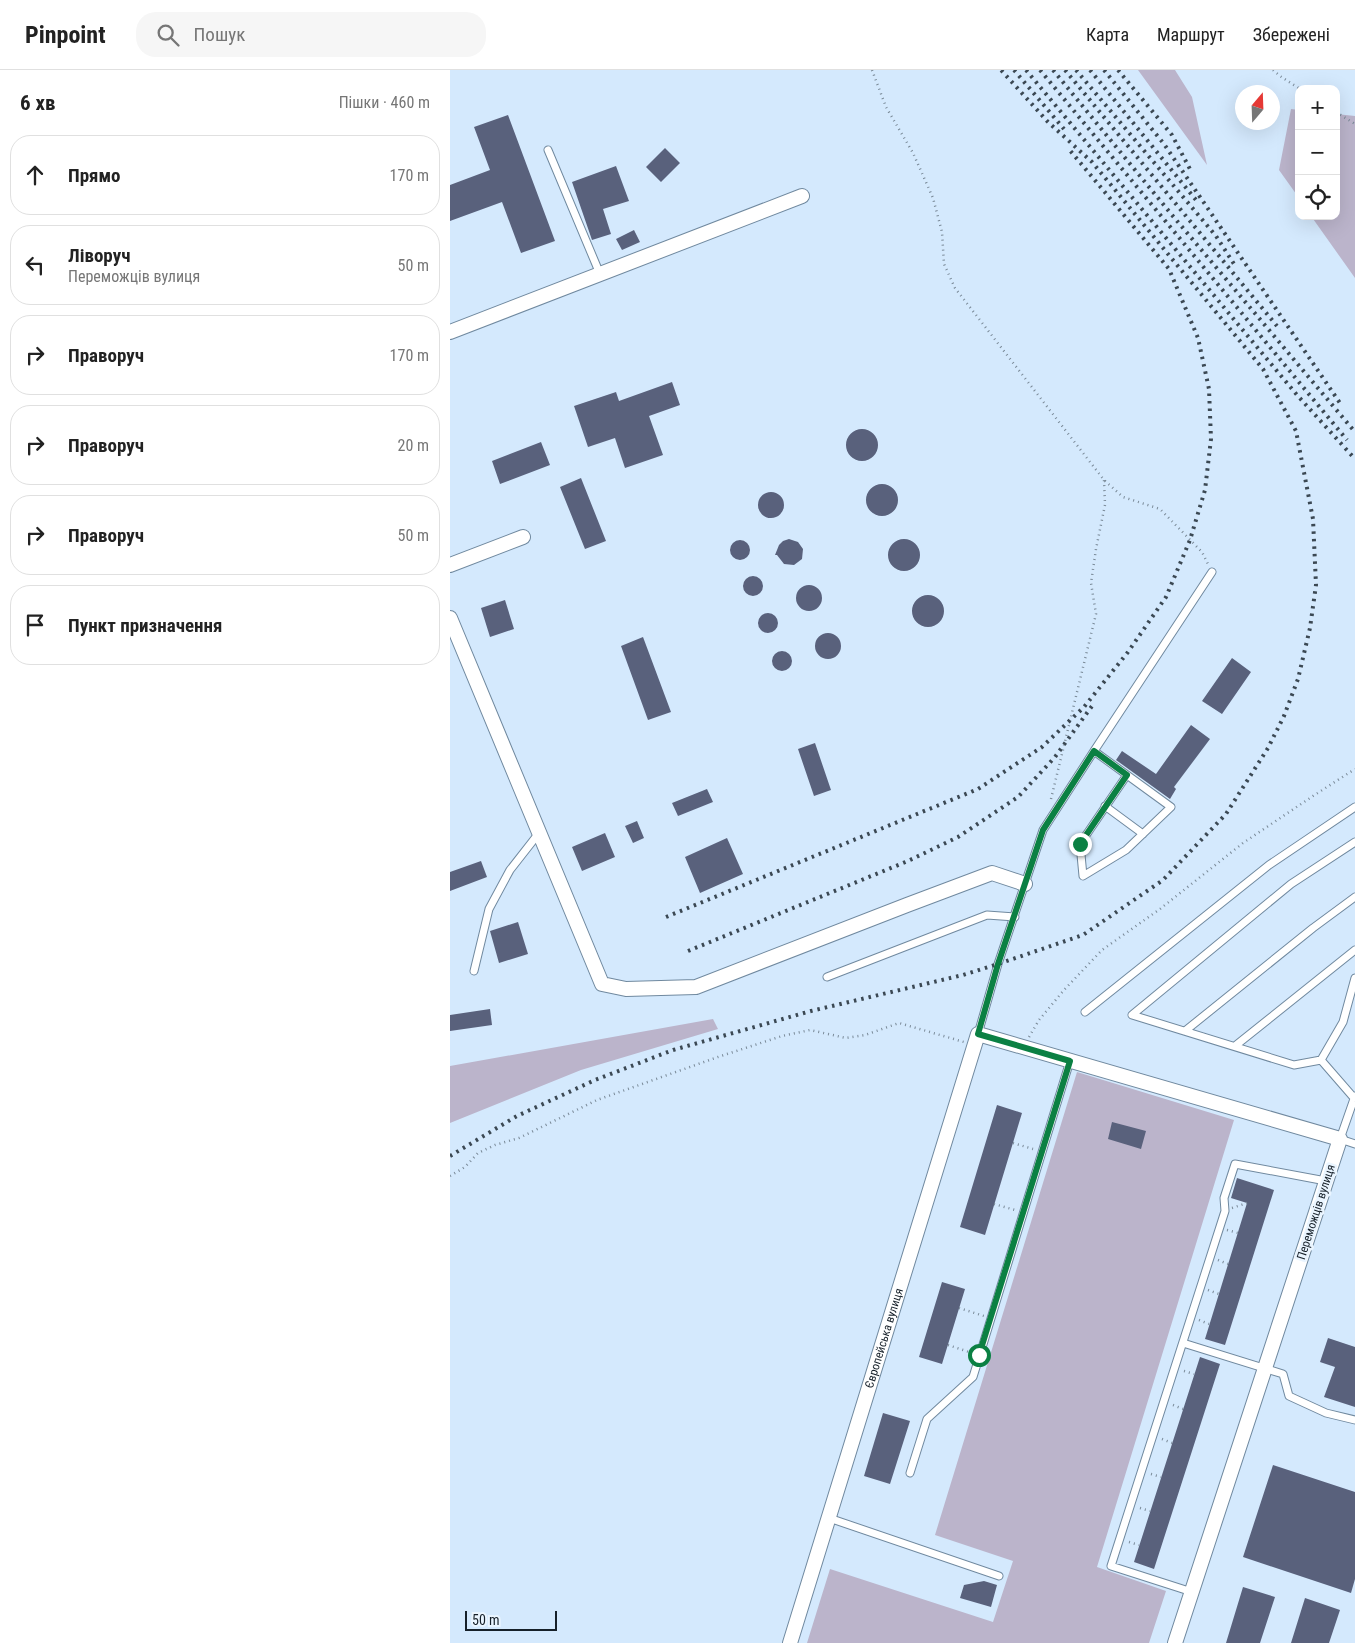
<!DOCTYPE html>
<html lang="uk">
<meta charset="utf-8">
<style>
body{margin:0;font-family:"Roboto Condensed",sans-serif;background:#f6f6f6;color:#222}
.controls{position:absolute;right:15px;top:15px;display:grid;overflow:hidden;border-radius:10px;box-shadow:0 5px 20px #0002}
.controls button{width:45px;height:45px;display:grid;place-items:center;padding:0;border:0;border-bottom:1px solid #e0e0e0;background:#fff;color:#222;font:25px sans-serif}
.compass{position:absolute;left:785px;top:15px;width:45px;height:45px;border-radius:50%;background:#fff;box-shadow:0 5px 20px #0002;rotate:19deg}
.scale{position:absolute;left:15px;bottom:12px;width:92px;box-sizing:border-box;padding-left:5px;border:2px solid #162029;border-top:0;font-size:14px;line-height:18px;white-space:nowrap;color:#162029;-webkit-text-stroke:4px #eaf5ff;paint-order:stroke}
.stop{position:absolute;width:15px;height:15px;margin:-11px;border:4px solid #0b8043;border-radius:50%;background:#fff}
.stop.end{background:#0b8043;border-color:#fff;box-shadow:0 1px 5px #0008}
.list{margin:0;padding:0;list-style:none}
h2{display:flex;justify-content:space-between;align-items:center;height:65px;margin:0;padding:0 20px;font-size:21px}
h2 small{font-size:16px;font-weight:400;color:#767676}
.list li{display:grid;grid-template-columns:32px 1fr auto;gap:15px;align-items:center;box-sizing:border-box;height:80px;margin:0 10px 10px;padding:0 10px;border:1px solid #e0e0e0;border-radius:20px}
.list b{display:block;font-size:19px;white-space:nowrap}
.list p{margin:0;font-size:16px;white-space:nowrap;color:#767676}
.list em{font-size:16px;font-style:normal;color:#767676}
.icon{flex:none;width:28px;height:28px;fill:none;stroke:currentColor;stroke-width:2;stroke-linecap:round;stroke-linejoin:round}
.map{position:relative;flex:none;width:905px;height:1573px;overflow:hidden}
header{display:flex;align-items:center;gap:30px;box-sizing:border-box;height:70px;padding:0 25px;background:#fff;border-bottom:1px solid #e0e0e0}
header strong{font-size:24px}
nav{display:flex;gap:28px;margin-inline-start:auto;font-size:18px}
.search{width:350px;height:45px;background:#f6f6f6;display:flex;align-items:center;gap:12px;box-sizing:border-box;padding:0 18px;border-radius:20px;color:#767676;font-size:19px}
main{display:flex}
aside{flex:1;background:#fff}
.map>svg:first-child{display:block}
.green{fill:#bbb4cb}
.building{fill:#59617c}
.lines{fill:none;stroke-linecap:round;stroke-linejoin:round}
.lane-casing{stroke:#70899f;stroke-width:9}
.street-casing{stroke:#70899f;stroke-width:16}
.path{stroke:#7a8a98;stroke-width:2.5;stroke-dasharray:1 4;stroke-linecap:butt}
.lane{stroke:#fff;stroke-width:7}
.street{stroke:#fff;stroke-width:14}
.rail{stroke:#3b4853;stroke-width:4;stroke-dasharray:2.5 5;stroke-linecap:butt}
.route{stroke:#0b8043;stroke-width:6}
.labels{text-anchor:middle;stroke-width:5;stroke-linejoin:round;paint-order:stroke}
.street-label{font-size:12px;fill:#162029;stroke:#eaf5ff}
</style>
<header>
<strong>Pinpoint</strong>
<div class="search"><svg class="icon" aria-label="search" viewBox="0 0 24 24"><circle cx="10" cy="10" r="6"/><path d="M15 15l6 6"/></svg>Пошук</div>
<nav><a>Карта</a><a>Маршрут</a><a>Збережені</a></nav>
</header>
<main>
<aside>
<h2>6 хв<small>Пішки · 460 m</small></h2>
<ul class="list">
<li><svg class="icon" aria-label="ahead" viewBox="0 0 24 24"><path d="M12 20V5M6 11l6-6 6 6"/></svg><div><b>Прямо</b></div><em>170 m</em></li>
<li><svg class="icon" aria-label="left" viewBox="0 0 24 24"><path d="M17 20v-9H6M10 6l-5 5 5 5"/></svg><div><b>Ліворуч</b><p>Переможців вулиця</p></div><em>50 m</em></li>
<li><svg class="icon" aria-label="right" viewBox="0 0 24 24"><path d="M7 20v-9h11M14 6l5 5-5 5"/></svg><div><b>Праворуч</b></div><em>170 m</em></li>
<li><svg class="icon" aria-label="right" viewBox="0 0 24 24"><path d="M7 20v-9h11M14 6l5 5-5 5"/></svg><div><b>Праворуч</b></div><em>20 m</em></li>
<li><svg class="icon" aria-label="right" viewBox="0 0 24 24"><path d="M7 20v-9h11M14 6l5 5-5 5"/></svg><div><b>Праворуч</b></div><em>50 m</em></li>
<li><svg class="icon" aria-label="arrive" viewBox="0 0 24 24"><path d="M6 21V4h12l-3 4 3 4H6"/></svg><div><b>Пункт призначення</b></div></li>
</ul>
</aside>
<div class="map">
<svg width="905" height="1573" viewBox="0 0 905 1573">
<rect width="100%" height="100%" fill="#d4e9fd"/>
<!-- green -->
<path class="green" d="M688,0H725L742,27L757,95Z
M841,39L849,40V128L829,100Z
M886,44L905,46V208L861,146H886Z
M263,949L268,959L131,1000L0,1053V996Z
M627,1002L784,1050L647,1497L716,1521L699,1573H357L380,1499L543,1552L563,1491L485,1465Z"/>
<!-- building -->
<path class="building" d="M58,45L105,171L71,183L52,132L0,151V115L40,100L24,57Z
M215,78L230,93L211,112L196,97Z
M166,96L179,131L153,139L161,164L142,170L122,112Z
M184,160L190,172L172,180L166,169Z
M222,312L230,335L199,346L213,385L175,398L165,368L138,377L124,336L166,322L169,331Z
M396 375a16 16 0 1 1 32 0a16 16 0 1 1-32 0Z
M91,372L100,395L50,414L42,391Z
M131,408L156,471L135,479L110,417Z
M416 430a16 16 0 1 1 32 0a16 16 0 1 1-32 0Z
M308 435a13 13 0 1 1 26 0a13 13 0 1 1-26 0Z
M438 485a16 16 0 1 1 32 0a16 16 0 1 1-32 0Z
M339,469L348,472L353,479L352,489L344,495L334,494L327,485H325L329,475L333,471Z
M280 480a10 10 0 1 1 20 0a10 10 0 1 1-20 0Z
M293 516a10 10 0 1 1 20 0a10 10 0 1 1-20 0Z
M346 528a13 13 0 1 1 26 0a13 13 0 1 1-26 0Z
M462 541a16 16 0 1 1 32 0a16 16 0 1 1-32 0Z
M55,530L64,559L40,567L31,538Z
M308 553a10 10 0 1 1 20 0a10 10 0 1 1-20 0Z
M365 576a13 13 0 1 1 26 0a13 13 0 1 1-26 0Z
M193,567L221,642L198,650L171,576Z
M322 591a10 10 0 1 1 20 0a10 10 0 1 1-20 0Z
M782,588L801,602L772,644L752,631Z
M741,655L760,669L724,717L726,719L720,729L666,690L672,681L706,704Z
M365,673L381,720L364,726L348,679Z
M257,719L263,732L228,746L222,733Z
M187,751L194,768L183,773L175,756Z
M155,763L165,787L132,801L122,777Z
M277,768L293,804L250,823L235,787Z
M31,791L37,807L0,821V802Z
M68,852L78,884L49,893L40,861Z
M40,939L42,955L0,961V945Z
M547,1035L572,1043L535,1165L510,1157Z
M662,1052L696,1061L691,1079L658,1069Z
M787,1108L824,1120L775,1275L755,1269L797,1133L781,1128Z
M492,1212L515,1219L492,1294L469,1287Z
M878,1268L905,1277V1337L874,1327L885,1297L870,1292Z
M750,1287L770,1294L704,1499L684,1492Z
M433,1343L460,1351L440,1414L414,1406Z
M823,1395L905,1422V1509L901,1523L793,1487Z
M534,1511L547,1515L541,1537L510,1528L514,1515Z
M793,1517L825,1527L810,1573H776Z
M855,1528L890,1540L879,1573H841Z"/>
<g class="lines">
<defs>
<path id="lane" d="M98,80L150,204
M644,681L721,737L676,780L633,806L630,774L677,705
M655,736L693,764
M905,772L841,814L682,945L844,995L871,990L893,952L905,908
M24,901L39,839L60,800L89,763
M377,907L537,845L565,847
M635,942L819,795L905,737
M735,961L863,858L905,827
M528,964L548,894L593,760L644,681L762,502
M785,976L905,880
M871,990L904,1028
M905,1026L890,1069L905,1074
M733,1273L833,1304L839,1326L876,1343L905,1350
M460,1403L477,1349L523,1307L620,991
M379,1448L549,1506
M742,1522L661,1496L775,1141L774,1128L785,1094L876,1111"/>
<g id="street">
<path d="M0,262L352,126"/>
<path d="M0,495L73,467"/>
<path d="M0,548L152,914L176,919L246,917L457,835L542,803L575,814"/>
<path id="s1" d="M340,1573L528,964L890,1069L725,1573"/>
</g>
</defs>
<!-- lane casing -->
<use href="#lane" class="lane-casing"/>
<!-- street casing -->
<use href="#street" class="street-casing"/>
<!-- path -->
<path class="path" d="M422,0L436,37L463,83L483,128L492,162L494,194L505,218L654,410L673,427L710,439L752,482L759,496
M823,0L830,6L850,19
M886,42L905,54
M601,729L646,544L641,513L646,479L655,435L654,410
M579,967L589,950L614,920L652,880L710,839L793,773L863,726L905,699
M563,1073L583,1079
M0,1106L15,1097L28,1083L45,1075L69,1068L147,1030L268,987L332,966L360,960L396,968L415,965L449,953L514,972
M544,1134L565,1140
M782,1138L797,1133
M777,1160L788,1163
M768,1190L778,1194
M758,1220L769,1224
M509,1238L534,1246
M749,1250L759,1254
M498,1275L522,1283
M734,1301L744,1304
M723,1335L733,1339
M712,1369L722,1373
M701,1404L711,1407
M690,1438L700,1441
M679,1472L689,1475"/>
<!-- lane -->
<use href="#lane" class="lane"/>
<!-- street -->
<use href="#street" class="street"/>
<!-- rail -->
<path class="rail" d="M564,0L614,59
M576,0L847,325L905,389
M590,0L897,370
M603,0L722,145L905,362
M615,0L827,256
M626,0L766,166L784,194
M640,0L746,130
M654,0L714,74L892,336
M668,0L722,65L741,101
M216,847L528,719L592,677L634,637L678,582L716,527L740,470L755,420L761,369L759,319L748,268L719,199L618,78
M238,881L458,791L508,767L568,727L605,687L642,636
M0,1086L67,1046L145,1010L223,980L361,941L513,905L548,894L633,865L713,810L776,744L818,678L834,646L848,609L860,558L866,515L863,449L846,361L813,299L642,92L598,52L551,0"/>
</g>
<g class="lines">
<!-- route -->
<path class="route" d="M529,1285L620,991L528,964L548,894L593,760L644,681L677,705L630,774"/>
</g>
<g class="labels">
<!-- street labels -->
<g class="street-label">
<text transform="translate(866 1142) rotate(-72)" y="4">Переможців вулиця</text>
<text dy="4" stroke="none"><textPath href="#s1" startOffset="319">Європейська вулиця</textPath></text>
</g>
</g>
</svg>
<div class="controls">
<button>+</button>
<button>−</button>
<button><svg class="icon" aria-label="locate" viewBox="0 0 24 24"><circle cx="12" cy="12" r="6"/><path d="M12 2v4M12 18v4M2 12h4M18 12h4"/></svg></button>
</div>
<svg class="compass" viewBox="-18 -18 36 36"><path d="M0-13l5 13h-10z" fill="#e53935"/><path d="M0 13l5-13h-10z" fill="#767676"/></svg>
<div class="scale">50 m</div>
<div class="stop" style="left:529px;top:1285px"></div>
<div class="stop end" style="left:630px;top:774px"></div>
</div>
</main>
